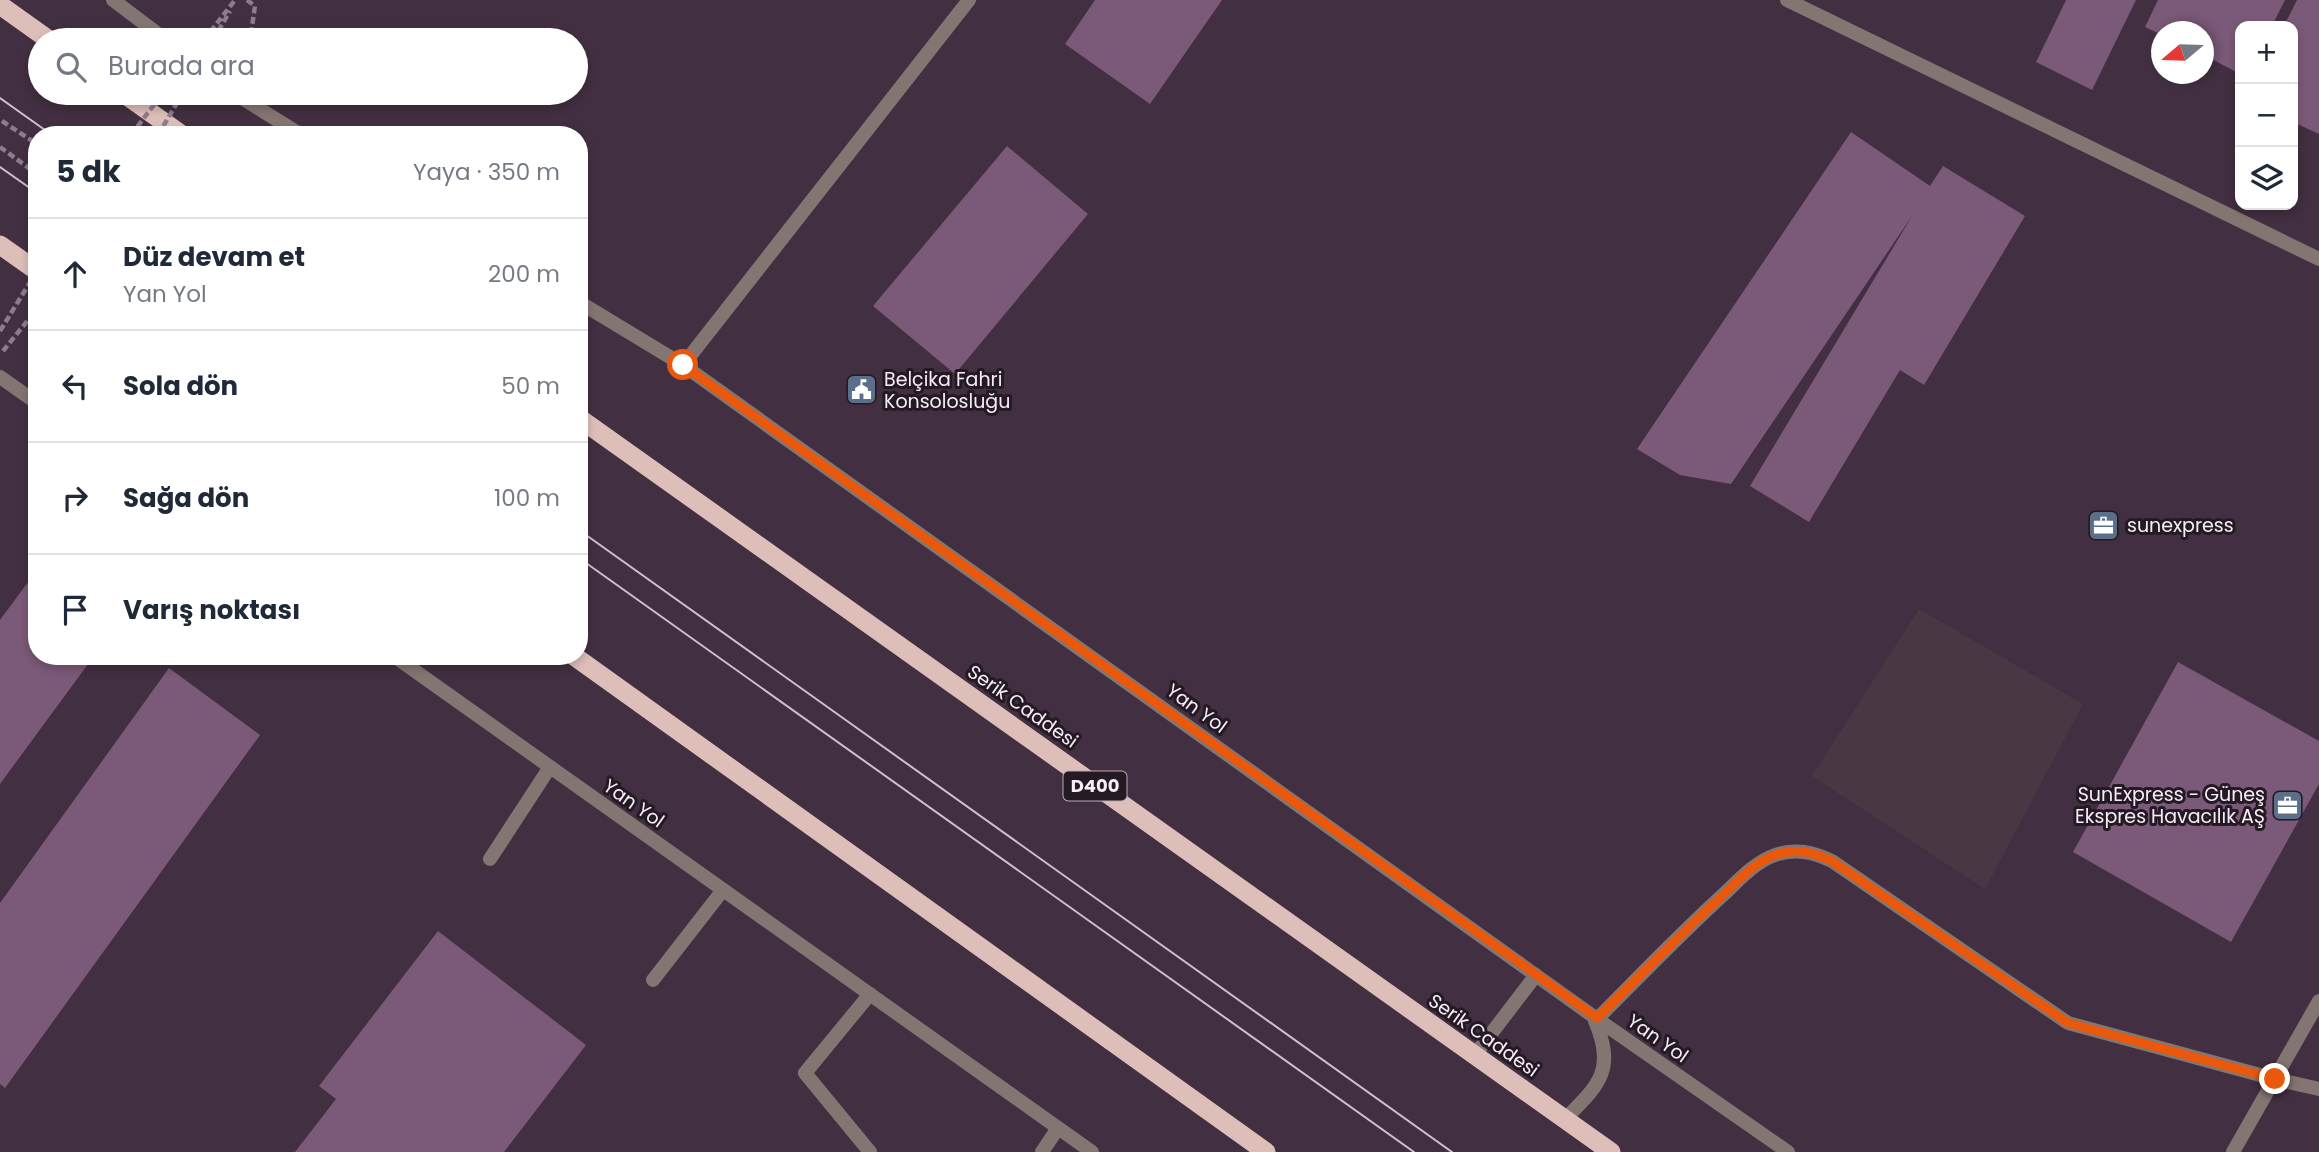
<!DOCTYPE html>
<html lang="tr">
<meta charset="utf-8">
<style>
body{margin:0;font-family:Poppins,sans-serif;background:#f2f2f3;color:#1f2937}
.controls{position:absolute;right:21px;top:21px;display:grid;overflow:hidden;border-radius:14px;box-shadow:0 4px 10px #0003}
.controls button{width:63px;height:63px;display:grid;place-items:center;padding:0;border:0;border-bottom:2px solid #e0e1e3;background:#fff;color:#1f2937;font:35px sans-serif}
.compass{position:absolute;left:2151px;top:21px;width:63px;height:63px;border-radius:50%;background:#fff;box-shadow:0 4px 10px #0003;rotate:251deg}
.stop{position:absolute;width:21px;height:21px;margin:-16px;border:5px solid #ea580c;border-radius:50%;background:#fff}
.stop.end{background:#ea580c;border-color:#fff;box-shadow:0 2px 7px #0008}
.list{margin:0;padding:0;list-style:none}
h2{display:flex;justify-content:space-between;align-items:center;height:91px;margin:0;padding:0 28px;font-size:30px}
h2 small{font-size:23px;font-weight:400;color:#747a83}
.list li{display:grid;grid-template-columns:46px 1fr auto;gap:21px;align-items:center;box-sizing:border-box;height:112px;padding:0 28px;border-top:2px solid #e0e1e3}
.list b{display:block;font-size:26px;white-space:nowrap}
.list p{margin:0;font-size:23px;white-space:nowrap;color:#747a83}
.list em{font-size:23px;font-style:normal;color:#747a83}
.icon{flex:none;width:38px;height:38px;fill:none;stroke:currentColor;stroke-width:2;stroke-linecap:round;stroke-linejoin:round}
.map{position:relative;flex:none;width:2319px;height:1152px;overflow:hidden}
.search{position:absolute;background:#fff;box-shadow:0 4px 10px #0003;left:28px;top:28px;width:560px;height:77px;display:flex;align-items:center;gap:18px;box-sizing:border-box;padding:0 24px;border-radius:38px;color:#747a83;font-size:26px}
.panel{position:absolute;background:#fff;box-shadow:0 4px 10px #0003;left:28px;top:126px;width:560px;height:539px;border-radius:28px}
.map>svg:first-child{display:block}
.industrial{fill:#493844}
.building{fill:#7b5978}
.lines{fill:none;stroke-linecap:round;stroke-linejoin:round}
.path{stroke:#8d7c8c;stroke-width:4.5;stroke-dasharray:7 3.5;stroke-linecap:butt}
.service{stroke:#837572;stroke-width:14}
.minor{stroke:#837572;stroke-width:14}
.tertiary{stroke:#837572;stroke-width:14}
.trunk{stroke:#debeb8;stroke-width:19}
.tram{stroke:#cec0cd;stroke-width:2}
.path-bridge{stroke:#8d7c8c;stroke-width:4.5;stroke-dasharray:7 3.5;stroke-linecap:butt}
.route{stroke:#ea580c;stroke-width:9}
.labels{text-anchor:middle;stroke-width:6;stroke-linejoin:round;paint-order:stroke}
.shield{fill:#231a23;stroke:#b9adb8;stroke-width:2}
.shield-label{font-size:18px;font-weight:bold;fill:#f9ecf8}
.poi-label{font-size:19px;fill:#f9ecf8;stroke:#231a23;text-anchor:start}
.street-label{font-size:19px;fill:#f9ecf8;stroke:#231a23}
</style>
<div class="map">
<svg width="2319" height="1152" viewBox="0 0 2319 1152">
<rect width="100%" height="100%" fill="#422f41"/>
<!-- industrial -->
<path class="industrial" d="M1919,609L2083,704L1985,889L1812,776Z"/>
<!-- building -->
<path class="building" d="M1095,0H1222L1150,104L1065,44Z
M2066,0H2136L2092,90L2036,62Z
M2158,0H2285L2272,26H2240V74L2204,55V32H2162V35L2145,27Z
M2297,0H2319V134L2293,122V26H2284Z
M1851,132L1930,186L1943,166L2025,216L1924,385L1900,370L1809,522L1750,486L1912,216L1731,484L1680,475L1637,449Z
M1007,146L1088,214L955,374L873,306Z
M37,570V656H94L0,784V620Z
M2178,662L2319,741V784L2231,942L2073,852Z
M169,668L260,735L5,1088L0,1084V903Z
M438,931L586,1045L504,1152H295L336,1099L319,1086Z"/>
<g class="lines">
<!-- path -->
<path class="path" d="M247,0L255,6L250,40
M204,40L235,0
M213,40L230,11
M2,121L37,144
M0,147L37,174
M3,351L37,309"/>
<!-- service -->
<path class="service" d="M490,859L550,767
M653,980L723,890
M870,1152L805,1073L870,994
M1042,1152L1058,1128"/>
<!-- minor -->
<path class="minor" d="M1787,0L2319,259
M683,365L969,0
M1597,1019C1639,977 1680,934 1724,894C1739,880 1755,862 1775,855C1795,848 1813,852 1832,861L2068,1023L2275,1079L2319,1089
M2233,1152L2319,1001"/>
<!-- tertiary -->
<path class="tertiary" d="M113,0L166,40
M234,93L301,135
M579,302L683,365L1597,1019L1788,1152
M0,377L37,403
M394,656L1092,1152
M1474,1056L1536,975
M1565,1119C1599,1085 1616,1070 1595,1021L1597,1019"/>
<!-- trunk -->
<path class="trunk" d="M0,5L49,40
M123,93L182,135
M0,245L37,271
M579,418L1611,1152
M574,656L1266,1152"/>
<!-- tram -->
<path class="tram" d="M0,98L52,135
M0,167L37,193
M579,530L1452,1152
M579,558L1414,1152"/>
<!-- path-bridge -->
<path class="path-bridge" d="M131,135L163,93
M158,135L183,93
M0,331L37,271"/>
</g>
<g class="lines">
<!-- route -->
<path class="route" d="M683,365L1597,1018C1639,977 1680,934 1724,894C1739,880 1755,862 1775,855C1795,848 1813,852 1832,861L2068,1023L2275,1079"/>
</g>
<!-- icons -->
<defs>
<symbol id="civic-square" viewBox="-11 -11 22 22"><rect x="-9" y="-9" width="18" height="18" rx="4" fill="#5c6f8a" stroke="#231a23"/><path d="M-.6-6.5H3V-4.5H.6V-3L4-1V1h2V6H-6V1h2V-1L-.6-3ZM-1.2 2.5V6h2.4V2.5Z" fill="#fff"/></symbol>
<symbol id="office-square" viewBox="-11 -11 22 22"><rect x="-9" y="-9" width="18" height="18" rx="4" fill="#5c6f8a" stroke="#231a23"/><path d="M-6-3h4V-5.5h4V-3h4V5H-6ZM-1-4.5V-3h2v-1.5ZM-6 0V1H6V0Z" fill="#fff"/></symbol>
</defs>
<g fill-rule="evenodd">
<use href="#civic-square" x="844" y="372" width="35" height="35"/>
<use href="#office-square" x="2086" y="508" width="35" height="35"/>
<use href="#office-square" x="2270" y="788" width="35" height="35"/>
</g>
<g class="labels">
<!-- shield labels -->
<rect class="shield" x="1063.5" y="771.5" width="63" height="29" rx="5"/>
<g class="shield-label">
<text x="1095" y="792">D400</text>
</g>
<!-- poi labels -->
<g class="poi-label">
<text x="884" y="386">Belçika Fahri<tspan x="884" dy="22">Konsolosluğu</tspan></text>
<text x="2127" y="532">sunexpress</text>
<text x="2265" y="801" text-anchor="end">SunExpress - Güneş<tspan x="2265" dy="22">Ekspres Havacılık AŞ</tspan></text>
</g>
<!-- street labels -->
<g class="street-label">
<text transform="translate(1023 706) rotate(35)" y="7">Serik Caddesi</text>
<text transform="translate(1197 708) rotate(36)" y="7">Yan Yol</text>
<text transform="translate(634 803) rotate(35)" y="7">Yan Yol</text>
<text transform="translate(1484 1035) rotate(35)" y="7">Serik Caddesi</text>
<text transform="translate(1658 1038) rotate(35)" y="7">Yan Yol</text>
</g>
</g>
</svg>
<div class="controls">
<button>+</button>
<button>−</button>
<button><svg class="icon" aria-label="layers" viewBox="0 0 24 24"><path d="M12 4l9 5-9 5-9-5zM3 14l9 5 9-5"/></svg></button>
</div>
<svg class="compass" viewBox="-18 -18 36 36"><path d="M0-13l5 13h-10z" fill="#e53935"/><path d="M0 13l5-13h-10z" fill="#747a83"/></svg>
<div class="stop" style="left:683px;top:365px"></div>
<div class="stop end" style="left:2275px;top:1079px"></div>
<div class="search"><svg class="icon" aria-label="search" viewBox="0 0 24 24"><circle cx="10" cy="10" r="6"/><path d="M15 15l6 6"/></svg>Burada ara</div>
<section class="panel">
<h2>5 dk<small>Yaya · 350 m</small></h2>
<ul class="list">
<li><svg class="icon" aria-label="ahead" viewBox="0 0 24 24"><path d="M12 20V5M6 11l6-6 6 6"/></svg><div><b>Düz devam et</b><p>Yan Yol</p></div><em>200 m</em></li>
<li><svg class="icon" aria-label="left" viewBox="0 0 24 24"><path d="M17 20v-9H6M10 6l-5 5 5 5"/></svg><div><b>Sola dön</b></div><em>50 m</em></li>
<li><svg class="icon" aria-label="right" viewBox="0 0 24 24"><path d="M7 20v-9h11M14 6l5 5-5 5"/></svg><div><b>Sağa dön</b></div><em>100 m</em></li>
<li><svg class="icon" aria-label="arrive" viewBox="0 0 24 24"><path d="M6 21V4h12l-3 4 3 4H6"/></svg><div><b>Varış noktası</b></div></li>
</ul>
</section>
</div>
